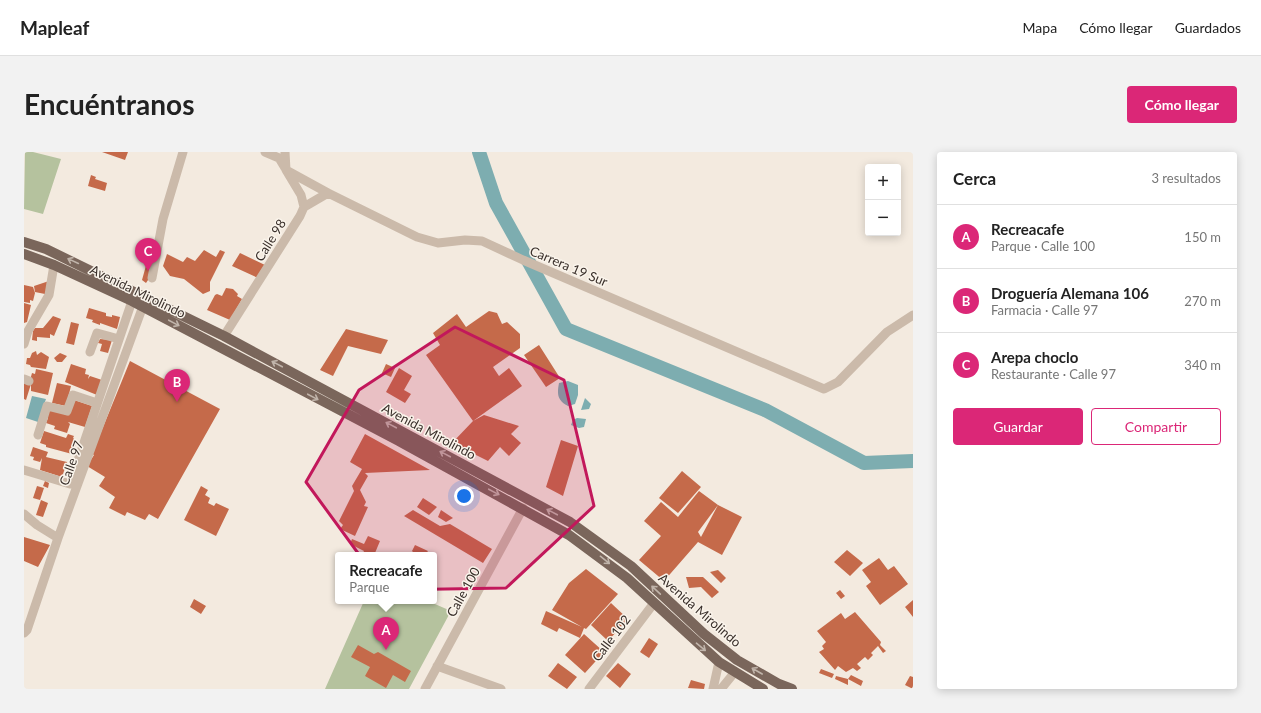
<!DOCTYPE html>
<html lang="es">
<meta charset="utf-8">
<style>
body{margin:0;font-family:Lato,sans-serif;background:#f2f2f2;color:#222}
.controls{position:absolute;right:12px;top:12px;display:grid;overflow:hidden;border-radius:4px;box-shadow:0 2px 10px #0003}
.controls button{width:36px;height:36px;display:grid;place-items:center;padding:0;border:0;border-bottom:1px solid #e0e0e0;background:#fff;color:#222;font:20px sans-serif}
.you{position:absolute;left:440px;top:344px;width:14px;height:14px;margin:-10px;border:3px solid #fff;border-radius:50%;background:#1a73e8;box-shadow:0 0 0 6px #1a73e833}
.badge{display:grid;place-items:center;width:26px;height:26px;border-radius:50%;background:#db2777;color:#fff;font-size:13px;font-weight:700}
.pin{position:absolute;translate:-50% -33px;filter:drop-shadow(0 1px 2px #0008)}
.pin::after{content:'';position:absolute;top:21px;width:14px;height:12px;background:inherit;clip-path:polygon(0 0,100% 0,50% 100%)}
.popup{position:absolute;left:311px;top:400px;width:102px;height:52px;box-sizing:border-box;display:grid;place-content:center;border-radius:4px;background:#fff;filter:drop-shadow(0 1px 3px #0005);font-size:13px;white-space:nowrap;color:#767676}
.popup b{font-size:15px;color:#222}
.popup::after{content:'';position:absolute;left:50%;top:100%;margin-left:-8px;border:8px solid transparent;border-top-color:#fff}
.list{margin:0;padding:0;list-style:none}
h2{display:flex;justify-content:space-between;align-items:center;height:52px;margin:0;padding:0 16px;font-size:17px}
h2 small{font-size:13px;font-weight:400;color:#767676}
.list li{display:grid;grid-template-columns:26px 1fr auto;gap:12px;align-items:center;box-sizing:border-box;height:64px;padding:0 16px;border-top:1px solid #e0e0e0}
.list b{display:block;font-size:15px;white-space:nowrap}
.list p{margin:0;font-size:13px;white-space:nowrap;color:#767676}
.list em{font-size:13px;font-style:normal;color:#767676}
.actions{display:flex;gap:8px;padding:12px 16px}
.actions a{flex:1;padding:9px 0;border:1px solid #db2777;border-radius:4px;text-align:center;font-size:14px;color:#db2777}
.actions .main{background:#db2777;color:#fff}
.map{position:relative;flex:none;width:889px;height:537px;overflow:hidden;border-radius:4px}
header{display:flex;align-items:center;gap:24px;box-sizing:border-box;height:56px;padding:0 20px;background:#fff;border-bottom:1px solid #e0e0e0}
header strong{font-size:19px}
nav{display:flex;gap:22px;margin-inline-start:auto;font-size:14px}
.intro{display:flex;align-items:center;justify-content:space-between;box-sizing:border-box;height:96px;padding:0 24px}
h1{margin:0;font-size:28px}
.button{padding:10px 18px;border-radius:4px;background:#db2777;color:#fff;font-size:14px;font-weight:700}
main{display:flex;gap:24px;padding:0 24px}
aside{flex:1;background:#fff;border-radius:4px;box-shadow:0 2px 10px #0003}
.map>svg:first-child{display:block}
.green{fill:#b5c29e}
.water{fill:#7dadb0}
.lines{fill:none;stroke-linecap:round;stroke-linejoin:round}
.river{stroke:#7dadb0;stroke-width:14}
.building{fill:#c56a4a}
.street{stroke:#cbbaaa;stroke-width:9}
.primary{stroke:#7a665b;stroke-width:10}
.oneway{stroke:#c0b4aa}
.marked{fill:#c2185b;fill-opacity:0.2;stroke:#c2185b;stroke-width:3;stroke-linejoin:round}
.labels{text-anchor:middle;stroke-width:3;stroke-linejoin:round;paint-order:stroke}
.street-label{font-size:13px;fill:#392f2a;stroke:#faf4eb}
</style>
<header>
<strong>Mapleaf</strong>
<nav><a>Mapa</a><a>Cómo llegar</a><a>Guardados</a></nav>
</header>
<div class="intro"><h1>Encuéntranos</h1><a class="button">Cómo llegar</a></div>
<main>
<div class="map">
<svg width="889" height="537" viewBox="0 0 889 537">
<rect width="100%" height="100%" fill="#f3eadf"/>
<!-- green -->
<path class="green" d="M1,0H9L37,7L19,62L0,57Z
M340,449H404L427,459L385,537H301Z"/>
<!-- water -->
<path class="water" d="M544,229L554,233V243L551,252L544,254C533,248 533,242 535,231Z
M8,244L22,247L14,270L2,266Z
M561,246L567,252L565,257L557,258Z
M553,266L562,267L560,275L555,276L547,273L549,268Z"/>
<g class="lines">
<!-- river -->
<path class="river" d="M455,0L472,51L542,177L741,258L840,311L889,309"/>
</g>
<!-- building -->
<path class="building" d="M78,0H104L101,8Z
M67,23L72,25L71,27L83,31L81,39L64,34Z
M180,98L192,105L196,98L201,100L186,130V139L179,142L160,127L146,124L139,114L143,102L159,110L163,105L171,109Z
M216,101L241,113L234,126L208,114Z
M123,110L129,111L126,125L122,131L118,128Z
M25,129L21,142L11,140L10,134Z
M0,133L9,135L11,141L9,149L6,148V151L0,150Z
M202,136L209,137L214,142L213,144L218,147L206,168L183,158L191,143L193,142L198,144Z
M0,151L7,153L3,170L0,171Z
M65,156L82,161V164L88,165V163L96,165L93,177L76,171V173L68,170L69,168L62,166Z
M465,159L473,161L478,172L483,170L496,182V196L469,215L475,224L485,216L498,234L449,269L460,263L495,274L487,282L497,291L485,304L476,295L464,309L428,291L449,269L402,203L416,193L409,181L433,162L442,175Z
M29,164L37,167L30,184L26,182V186L13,185V189L8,188L9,179L11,176H19Z
M47,170L55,172L50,193L42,191Z
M322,177L364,188L357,202L324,194L309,224L296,218Z
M76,187L88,188L84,201L76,199L78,192L74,191Z
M515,193L536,226L522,235L500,203Z
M12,199L13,203L17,200L25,205L22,217L7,215L6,213L2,212L3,206H6L8,201Z
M36,201L43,204L38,210H33L30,206Z
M106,209L196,257L134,367L125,362L121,368L103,360L101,364L85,356L91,345L75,334L81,325L63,314L70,303L68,302Z
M47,212L62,217L61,222L65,223L64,227L66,224L78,228L73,243L41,230Z
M362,212L371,216L367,225L358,221Z
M375,216L388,224L380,238L387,242L381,251L362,240Z
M12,217L29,221L24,243L7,239V232L2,248L0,247V230L5,232L8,221L11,222Z
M33,231L47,234L42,254L28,251Z
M50,248L68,254L61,275L44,270L46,272L43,281L30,277L31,274L22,271L24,266L21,265L25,257L46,264L44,263Z
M20,279L42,286L44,282L50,284L49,286L53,289L48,302L22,295V293L16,291Z
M341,282L406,318L341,321L344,324L336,338L342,350L340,354L344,355L331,384L316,377L319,373L315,369L330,339L328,334L338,317L326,310Z
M537,288L554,294L539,344L522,335Z
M9,295L24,300L22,305L43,310L38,325L16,318L18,306L16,310L9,308L10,305L6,304Z
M658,319L677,335L654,361L635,346Z
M21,329L25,331L24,336L19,334Z
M13,334L20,336L16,348L9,346Z
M177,334L184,338L181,343L186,346L184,351L190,354L192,351L205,357L192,384L160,368Z
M675,339L694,353L674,380L677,385L694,353L718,365L698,403L674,390L640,429L615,408L637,384L620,369L637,350L654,365Z
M399,346L413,355L405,363L393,355Z
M17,348L24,351L19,365L12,363Z
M389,358L416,374L426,372L468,397L459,411L380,364Z
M417,358L429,366L422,370L414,365Z
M344,384L356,389L351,401L352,403H338L340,399L326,392L328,387L340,392Z
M0,385L26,393L14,415L0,409Z
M391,393L404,399L401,403H392L388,399Z
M823,398L839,411L826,424L810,410Z
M855,406L864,418L870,414L884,432L856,453L842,434L847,430L838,418Z
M562,417L594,442L562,477L560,476L556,486L535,476L533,480L517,472L522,459L558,475L528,458L545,431Z
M694,418L702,426L697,431L686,420Z
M662,425H679L695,440L688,446L677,435L665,436Z
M816,438L821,444L817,447L812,441Z
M170,447L182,454L177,462L166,455Z
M889,448V465L881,455Z
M587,451L604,467L584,489L567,473Z
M831,460L857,490L856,493L862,499L859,501L854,494L847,501L849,503L844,508L841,505L833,512L837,516L833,519L829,516L822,520L814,514L811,518L795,500L800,497L798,494L802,490L793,479L817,461L821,467Z
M560,482L580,500L561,521L541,503Z
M625,486L634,492L625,506L616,500Z
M334,493L350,502L354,500L387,519L381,530L369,523L362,536L341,524L346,515L327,505Z
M534,511L553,525L543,537L524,524Z
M594,511L607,522L596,536L582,524Z
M797,517L810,522L808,526L795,521Z
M827,523L839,529L837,534L824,527Z
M812,524L824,527V533L811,527Z
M886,524L889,525V537L881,533Z
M667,528L681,532L680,537L664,536Z"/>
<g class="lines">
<!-- street -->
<path class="street" d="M241,0L255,6L261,16
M262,18L304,41
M280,55L304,41L393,85L414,91L441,88L458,89L499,108L800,237L814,230L863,180L889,163
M128,126L139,67L159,0
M200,184L276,64L280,55L277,43L262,18L261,0
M0,192L4,179L25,143L30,113
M66,200L73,181L95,187
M0,227L5,229
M14,283L23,254L43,259L49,243L73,251
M0,318L46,332L108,149
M0,362L13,373L34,386
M0,481L3,478L34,386L119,154
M413,514L477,537
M401,537L499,356
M565,537L630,451
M689,537L695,510
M697,537L710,521"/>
<!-- primary -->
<path class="primary" d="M0,90L22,97L200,184L546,370L607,414L680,482L713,508L755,532L768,537
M0,102L30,113L108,149L375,289L545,383L603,426L695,510L739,537"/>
</g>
<!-- one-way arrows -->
<defs><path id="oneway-shaft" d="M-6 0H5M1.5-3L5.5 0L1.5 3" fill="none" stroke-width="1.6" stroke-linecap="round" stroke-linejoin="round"/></defs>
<g class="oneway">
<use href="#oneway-shaft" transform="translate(49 109) rotate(-155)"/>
<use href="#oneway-shaft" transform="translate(150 171) rotate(28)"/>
<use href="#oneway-shaft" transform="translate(253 212) rotate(-152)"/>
<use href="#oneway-shaft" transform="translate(289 245) rotate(28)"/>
<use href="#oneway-shaft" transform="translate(367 273) rotate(-152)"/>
<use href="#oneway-shaft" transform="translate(421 302) rotate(-152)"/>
<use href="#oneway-shaft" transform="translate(470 340) rotate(28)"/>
<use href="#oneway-shaft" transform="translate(528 360) rotate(-152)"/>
<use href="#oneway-shaft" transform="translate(581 408) rotate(39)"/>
<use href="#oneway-shaft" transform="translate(632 438) rotate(-137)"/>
<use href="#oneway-shaft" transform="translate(677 495) rotate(40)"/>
<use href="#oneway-shaft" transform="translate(733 519) rotate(-150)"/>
</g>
<!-- marked area -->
<path class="marked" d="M431,175L540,228L570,354L482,436L361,438L282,330L335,238Z"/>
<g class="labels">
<!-- street labels -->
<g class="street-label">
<text transform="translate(246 88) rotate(-58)" y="5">Calle 98</text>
<text transform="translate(545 114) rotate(23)" y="5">Carrera 19 Sur</text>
<text transform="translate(114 139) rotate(26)" y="5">Avenida Mirolindo</text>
<text transform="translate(405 279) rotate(28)" y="5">Avenida Mirolindo</text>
<text transform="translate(47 311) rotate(-70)" y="5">Calle 97</text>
<text transform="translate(439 440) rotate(-61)" y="5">Calle 100</text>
<text transform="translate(676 458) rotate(41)" y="5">Avenida Mirolindo</text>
<text transform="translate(587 486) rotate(-53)" y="5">Calle 102</text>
</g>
</g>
</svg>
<div class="controls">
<button>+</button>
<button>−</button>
</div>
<div class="you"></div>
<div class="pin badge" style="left:362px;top:498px">A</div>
<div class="popup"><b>Recreacafe</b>Parque</div>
<div class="pin badge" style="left:153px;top:250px">B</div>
<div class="pin badge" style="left:124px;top:119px">C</div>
</div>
<aside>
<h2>Cerca<small>3 resultados</small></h2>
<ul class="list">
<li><span class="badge">A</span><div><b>Recreacafe</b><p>Parque · Calle 100</p></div><em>150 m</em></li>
<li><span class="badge">B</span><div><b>Droguería Alemana 106</b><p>Farmacia · Calle 97</p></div><em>270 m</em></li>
<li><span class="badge">C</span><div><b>Arepa choclo</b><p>Restaurante · Calle 97</p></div><em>340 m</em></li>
</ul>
<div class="actions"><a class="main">Guardar</a><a>Compartir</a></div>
</aside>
</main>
